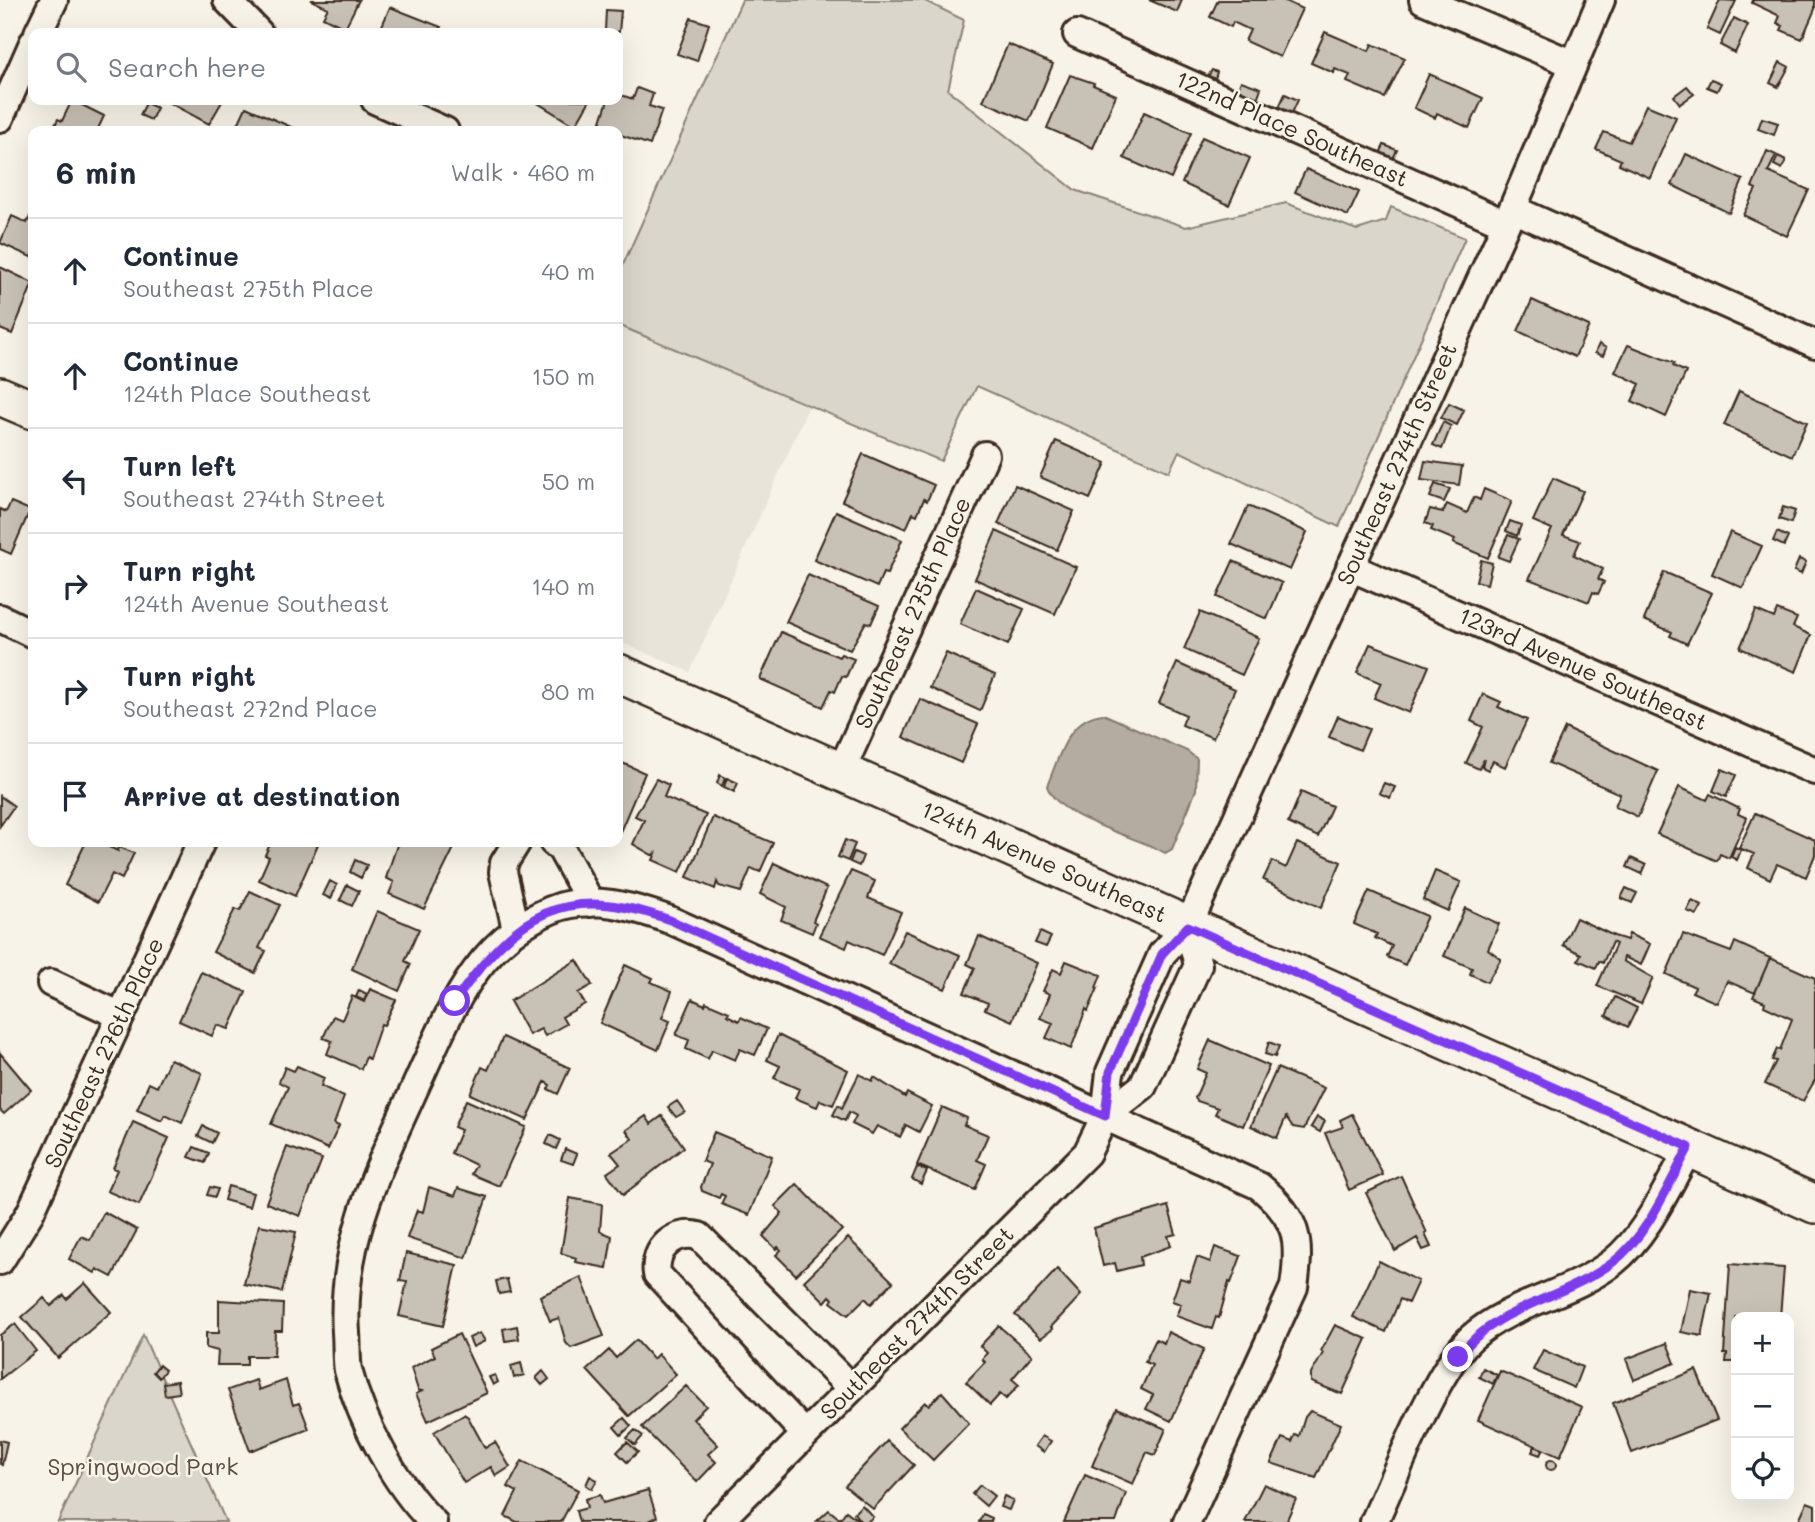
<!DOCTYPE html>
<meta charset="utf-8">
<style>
body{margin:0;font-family:Mali,sans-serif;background:#f6f6f7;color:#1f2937}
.controls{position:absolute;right:21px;bottom:21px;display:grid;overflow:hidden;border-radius:14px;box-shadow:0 7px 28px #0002}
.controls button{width:63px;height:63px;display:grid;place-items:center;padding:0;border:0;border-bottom:2px solid #e0e1e3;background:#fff;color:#1f2937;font:35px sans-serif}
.stop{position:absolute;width:21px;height:21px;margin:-16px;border:5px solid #7c3aed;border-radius:50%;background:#fff}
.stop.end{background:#7c3aed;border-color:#fff;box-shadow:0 2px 7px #0008}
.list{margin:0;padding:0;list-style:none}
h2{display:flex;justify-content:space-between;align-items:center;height:91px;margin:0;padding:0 28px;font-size:30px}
h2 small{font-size:23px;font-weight:400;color:#747a83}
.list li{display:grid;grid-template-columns:46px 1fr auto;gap:21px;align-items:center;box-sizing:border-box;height:105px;padding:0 28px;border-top:2px solid #e0e1e3}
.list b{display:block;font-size:26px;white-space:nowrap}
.list p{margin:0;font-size:23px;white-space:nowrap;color:#747a83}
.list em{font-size:23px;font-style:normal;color:#747a83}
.icon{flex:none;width:38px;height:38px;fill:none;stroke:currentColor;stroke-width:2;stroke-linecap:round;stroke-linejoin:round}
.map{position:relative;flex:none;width:1815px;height:1522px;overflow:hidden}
.search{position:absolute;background:#fff;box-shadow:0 7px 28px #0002;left:28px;top:28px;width:595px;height:77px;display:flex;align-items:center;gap:18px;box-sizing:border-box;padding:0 24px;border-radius:14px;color:#747a83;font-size:26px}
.panel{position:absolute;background:#fff;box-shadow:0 7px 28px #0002;left:28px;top:126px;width:595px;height:721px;border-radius:14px}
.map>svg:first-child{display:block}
.built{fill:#e9e4d9}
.green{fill:#dbd6cb;stroke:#8b8074;stroke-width:2}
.water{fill:#b4aca0;stroke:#84786c;stroke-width:2}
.building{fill:#c8c1b6;stroke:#3b2a1e;stroke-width:2}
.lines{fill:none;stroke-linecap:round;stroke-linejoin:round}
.street-casing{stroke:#3b2a1e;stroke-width:32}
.secondary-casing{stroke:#3b2a1e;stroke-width:42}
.street{stroke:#f7f3e8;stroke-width:26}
.secondary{stroke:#f7f3e8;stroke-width:37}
.route{stroke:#7c3aed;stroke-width:9}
.labels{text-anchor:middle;stroke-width:5;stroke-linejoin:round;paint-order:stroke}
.street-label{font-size:23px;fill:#3b2a1e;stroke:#f7f3e8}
.park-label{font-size:23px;fill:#5b4c41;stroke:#f7f3e8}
</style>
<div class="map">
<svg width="1815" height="1522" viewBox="0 0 1815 1522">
<rect width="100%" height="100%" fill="#f7f3e8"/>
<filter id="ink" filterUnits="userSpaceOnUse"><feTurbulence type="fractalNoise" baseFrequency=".0143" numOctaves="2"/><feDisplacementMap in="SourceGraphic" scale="14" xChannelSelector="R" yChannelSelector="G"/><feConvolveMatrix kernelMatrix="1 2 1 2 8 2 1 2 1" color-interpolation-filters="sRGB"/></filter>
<g filter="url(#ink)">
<!-- built -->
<path class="built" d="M618,325L809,406L690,672L618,641Z"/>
<!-- green -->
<path class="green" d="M742,0H923L964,20L948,90L1075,190L1186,227L1286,203L1357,230L1386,221L1391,207L1465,238L1339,527L1179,451L1169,472L977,386L941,461L618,325V276Z
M143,1335L226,1522H58Z"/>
<!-- water -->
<path class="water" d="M1103,714L1187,751L1197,759L1196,790L1172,849L1165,853C1135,835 1058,820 1047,786C1059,758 1068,717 1103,714Z"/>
<!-- building -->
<path class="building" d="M311,0H359L345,28L323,17L328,8Z
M1149,0H1182L1177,12Z
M1218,0H1283L1302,9L1280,57L1245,41L1250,30L1233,22L1231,27L1210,17Z
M1720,0L1736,1L1720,35L1707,29Z
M1753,0H1815V9L1802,39L1781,30L1783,26L1777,23L1780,16L1752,3Z
M390,7L441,27L438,33H379Z
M606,10L621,11L619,32L605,31Z
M691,18L709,24L697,61L677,54Z
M1734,18L1748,25L1735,53L1720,45Z
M1325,32L1369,51L1372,44L1405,58L1385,98L1347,82L1350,75L1335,69L1334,73L1311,63Z
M1008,44L1053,64L1029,121L983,101Z
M1780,62L1789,67L1778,87L1770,83Z
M1212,70L1217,72L1214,82L1207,78Z
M1429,74L1483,98L1469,128L1437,113L1435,118L1414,108Z
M1070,75L1094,83L1093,85L1116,95L1093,148L1047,128Z
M1711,79L1721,83L1717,91L1707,87Z
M1241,81L1261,88L1257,99L1237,91Z
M1687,86L1694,94L1680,104L1674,96Z
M637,88L653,94L649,106L662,110L650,145L618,134V131L599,128L608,100H618V94L633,99Z
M1285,94L1298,100L1292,113L1279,107Z
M72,100L104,116L97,131H52L58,119L62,121Z
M164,100H223L209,124Z
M533,100H590L575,126Z
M146,103L157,108L151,120L140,115Z
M1646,105L1676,117L1650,178L1619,164L1621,160L1596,149L1604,132L1629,142Z
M246,107L300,131H235Z
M1144,112L1191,133L1171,179L1124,158Z
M1762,118L1778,123L1774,135L1758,129Z
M1202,137L1250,158L1229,205L1182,183Z
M1384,145L1397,150L1392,161L1379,156Z
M1767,151L1776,155L1768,172L1809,190L1787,236L1743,215L1756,189L1752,187Z
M1686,154L1743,180L1729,213L1672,185Z
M1778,156L1786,160L1782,169L1774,165Z
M1306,169L1359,192L1348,216L1295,192Z
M33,210V258L0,243L12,216L27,223Z
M0,267L33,283L12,334L0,329Z
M1532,300L1589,326L1575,357L1518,331Z
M1599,344L1606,348L1603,356L1595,353Z
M1628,345L1674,363L1673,366L1686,372L1666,417L1632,401L1640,384L1615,372Z
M1739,391L1807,422L1792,456L1724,425Z
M1449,403L1464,410L1457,425L1441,418Z
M1443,422L1451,426L1442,449L1433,445Z
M1056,441L1106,463L1090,499L1040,477Z
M863,454L934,485L927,501L924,499L917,515L913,513L906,529L842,501Z
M1425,461L1462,466L1459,485L1421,480Z
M1553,478L1583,491L1563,535L1580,541L1574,555L1603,569L1598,579L1604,582L1598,594L1593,592L1589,602L1529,579L1552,529L1533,521Z
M1435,484L1450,489L1444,502L1430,497Z
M1015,485L1074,511L1057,550L998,524Z
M1484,489L1512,501L1488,558L1453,543L1455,540L1431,530L1433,526L1425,523L1430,509L1443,512L1447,504L1467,513L1474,497L1480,500Z
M11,502L30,510L11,554L0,549V509L6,512Z
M1248,506L1307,532L1290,570L1231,544Z
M1783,507L1795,511L1791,523L1779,519Z
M836,511L902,540L887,574L883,573L877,587L814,560Z
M1510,521L1521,525L1517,536L1506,531Z
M996,531L1076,567L1055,614L975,579Z
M1730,532L1762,546L1743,588L1712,574Z
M1777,532L1788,537L1784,546L1773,541Z
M1508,535L1519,539L1509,561L1498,557Z
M1799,559L1806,562L1801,574L1794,571Z
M1481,560L1492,563L1487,584L1476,581Z
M1233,561L1282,583L1267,619L1217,597Z
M1664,572L1712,593L1687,644L1670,636L1672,632L1644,620Z
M808,575L879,606L871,624L866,622L850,650L786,622Z
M976,588L1024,609L1008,645L960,624Z
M1756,610L1774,618L1777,610L1797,618L1793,627L1811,635L1796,672L1740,648Z
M1200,612L1259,638L1242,675L1184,649Z
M781,632L839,657L841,654L854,659L846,677L842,676L835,692L831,690L823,707L760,679Z
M1370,644L1429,666L1409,713L1374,698L1381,683L1357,673Z
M946,653L995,675L980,711L930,688Z
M1177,663L1235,689L1213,738L1182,725L1186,715L1159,703Z
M1483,694L1501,702L1498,707L1527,720L1505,767L1493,761L1488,770L1482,767L1484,759L1479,769L1466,763L1483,727L1471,721Z
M920,699L978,724L961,763L903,737Z
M1338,716L1369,729L1360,750L1329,737Z
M1565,728L1658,771L1638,817L1615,806L1620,794L1549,763Z
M618,761L645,773L620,832L618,831Z
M1722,769L1736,775L1726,797L1713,791Z
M720,775L725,778L722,786L717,783Z
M727,778L738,783L734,792L724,787Z
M656,779L669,785L664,797L706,815L680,872L653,860L656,853L652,855L633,844L644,820L635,816Z
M1384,783L1395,787L1390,798L1379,793Z
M1679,787L1707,800L1710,794L1740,809L1738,814L1747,818L1729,858L1720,854L1717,861L1657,834Z
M1301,792L1332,806L1318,837L1288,823Z
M0,796L14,806L0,826Z
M1755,813L1815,840V855L1806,877L1777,864L1770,879L1748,868L1754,854L1739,848Z
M713,817L773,843L760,872L751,868L741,892L719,886L717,882L715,889L687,877Z
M845,840L855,844L848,861L838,857Z
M86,842H98L118,851L119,847L134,853L122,879L112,874L98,902L65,885Z
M271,842H319L295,896L259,880L269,857L265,855Z
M398,842H457L424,909L389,894L394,882L386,878Z
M1297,843L1341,862L1321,908L1263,880L1272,861L1286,868Z
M1735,847L1741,850L1737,860L1731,857Z
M854,852L863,856L859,866L850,862Z
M1631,858L1646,865L1642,874L1627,867Z
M355,860L367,865L361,878L350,872Z
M774,863L827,888L813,921L816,923L812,933L781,920L786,907L760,894Z
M851,871L875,881L868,898L901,912L882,955L849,940L846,948L819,936Z
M1435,871L1461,882L1448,911L1423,900Z
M330,881L337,885L331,899L323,895Z
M347,885L359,891L352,906L340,900Z
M1626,888L1637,893L1632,903L1621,898Z
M250,891L280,905L259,948L266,951L255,973L213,952L235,909L240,911Z
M1369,891L1427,916L1405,965L1387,957L1392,946L1375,938L1377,934L1354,924Z
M1692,901L1702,906L1697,915L1687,911Z
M1465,908L1499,924L1488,949L1501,959L1487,982L1470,974L1472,968L1444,956Z
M377,911L419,929L405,961L411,964L399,991L352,969Z
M1576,918L1614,936L1627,940L1629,934L1650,944L1641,965L1624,957L1623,961L1653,978L1641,1004L1597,986L1616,944L1612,942L1603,963L1599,961L1596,968L1578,960L1581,954L1563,945Z
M905,931L960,955L945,989L889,964Z
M1040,932L1051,937L1046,947L1035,943Z
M1683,934L1731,952L1735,942L1770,958L1755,993L1727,981L1717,1003L1692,992L1695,987L1666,974Z
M979,936L1037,963L1012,1021L985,1009L988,1003L964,993L975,968L967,964Z
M1770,958L1815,978V1080L1803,1101L1765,1084L1776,1061L1772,1060L1777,1049L1780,1050L1792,1019L1764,1006L1765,1002L1753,997Z
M577,960L592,985L578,993L585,1004L562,1017L566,1024L545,1036L541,1029L529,1035L510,1001Z
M1066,961L1101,975L1096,988H1098L1088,1011L1086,1009L1071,1049L1046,1038L1053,1023L1040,1018L1050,994L1043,991L1053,969L1061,973Z
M625,965L653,978L651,982L672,991L662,1018L670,1021L658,1050L600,1023Z
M201,972L246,992L229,1029L217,1025L212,1036L179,1021Z
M370,989L396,1000L384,1025L381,1024L369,1059L366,1057L361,1069L327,1054L332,1041L323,1038L333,1016L342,1020L352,996L364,1002Z
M359,990L367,994L364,1001L356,997Z
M1615,997L1637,1008L1628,1027L1606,1016Z
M692,999L705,1005L706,1002L729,1012L727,1015L739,1021L741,1017L767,1029L755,1055L740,1049L735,1060L712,1050L708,1059L686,1049L689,1040L676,1035Z
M778,1035L848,1070L833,1105L820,1100L817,1107L795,1098L799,1089L774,1078L780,1066L767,1060Z
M503,1037L570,1068L558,1094L548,1089L550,1085L545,1082L527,1120L470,1094L482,1067L488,1070Z
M1210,1040L1269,1066L1243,1126L1215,1114L1218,1108L1197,1101L1195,1098L1206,1073L1197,1069Z
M1269,1042L1279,1046L1275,1057L1265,1054Z
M0,1053L31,1090L4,1114L0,1110Z
M170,1059L202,1073L182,1123L165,1115L162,1121L137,1110L149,1083L157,1087Z
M297,1066L324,1078L321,1086L344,1097L334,1124L339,1126L328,1149L271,1124L288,1087L279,1082L285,1067L294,1071Z
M1277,1068L1324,1088L1304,1129L1293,1127L1286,1117L1277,1138L1251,1126Z
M859,1074L872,1081L874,1077L905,1097L907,1093L932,1106L919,1132L906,1125L900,1137L877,1126L872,1134L852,1124L856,1116L849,1112L845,1121L833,1115L838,1105L842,1108Z
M466,1100L526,1127L499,1186L471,1174L476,1165L451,1153L461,1130L454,1127Z
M677,1101L685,1112L676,1117L668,1107Z
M942,1107L967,1118L964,1125L988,1135L977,1160L986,1164L975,1190L917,1165Z
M1352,1114L1383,1175L1349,1190L1325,1133L1343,1127L1340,1120Z
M646,1116L651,1124L662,1116L684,1147L623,1195L607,1173L620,1164L611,1153L632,1139L626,1130Z
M1317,1117L1325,1121L1320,1132L1311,1127Z
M133,1122L169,1138L139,1205L107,1191L117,1170L113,1168Z
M203,1126L217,1133L212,1143L198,1136Z
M714,1132L772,1156L749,1215L721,1204L725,1196L721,1194L719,1198L702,1191L701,1187L710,1164L702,1161Z
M550,1135L560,1140L556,1149L546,1144Z
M194,1147L209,1153L205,1163L189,1157Z
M287,1147L322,1159L300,1216L266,1203Z
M565,1149L577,1154L573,1164L561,1160Z
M917,1167L927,1171L921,1184L912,1179Z
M1401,1176L1427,1233L1425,1234L1431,1247L1423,1250L1417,1238L1395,1251L1366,1193Z
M797,1184L842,1230L796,1275L776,1255L781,1250L778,1247L776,1249L763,1236L782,1213L775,1206Z
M228,1186L253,1193L249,1207L224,1200Z
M210,1187L218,1189L215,1197L207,1195Z
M429,1187L455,1196L458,1188L487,1197L466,1258L407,1238L417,1210L423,1212Z
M570,1198L602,1204L600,1231L612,1236L607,1268L575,1262L576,1258L561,1253Z
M1168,1206L1176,1234L1168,1236L1171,1246L1140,1257L1141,1265L1117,1271L1115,1263L1103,1266L1094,1228Z
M104,1212L137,1230L112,1277L97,1269L95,1273L69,1259L81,1236L90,1240Z
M259,1225L296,1232L282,1292L244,1284Z
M848,1238L893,1282L871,1304L865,1298L848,1315L831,1302L833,1299L830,1296L825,1302L804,1281Z
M1215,1247L1241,1256L1231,1283L1229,1282L1219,1318L1216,1317L1212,1329L1176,1316L1181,1304L1172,1301L1180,1278L1189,1281L1197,1257L1210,1262Z
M406,1253L457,1265L443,1326L399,1316L407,1282L400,1281Z
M1379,1261L1418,1281L1408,1303L1400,1299L1386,1332L1353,1317Z
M1730,1264L1784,1268L1780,1317H1736L1735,1362H1726L1727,1354H1724Z
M1057,1269L1081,1295L1051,1327L1053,1329L1041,1338L1015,1315Z
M581,1277L604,1336L571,1348L566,1343L559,1318L550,1321L540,1296Z
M507,1279L510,1292L499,1294L496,1281Z
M85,1283L111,1312L58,1358L22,1317L44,1298L51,1306L64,1295L67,1299Z
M1690,1289L1711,1293L1702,1336L1681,1332Z
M219,1300L283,1304L282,1331H275L274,1356H247V1365H217L218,1351L206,1348V1333H219Z
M15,1324L36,1351L0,1379V1335Z
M1335,1325L1367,1339L1342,1394L1311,1382V1374L1323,1353L1321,1351Z
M517,1326L519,1339L505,1341L503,1329Z
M999,1326L1032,1355L1012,1379L1019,1385L1006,1399L1000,1394L990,1405L966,1382L985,1362L982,1359L987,1353L980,1346Z
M1168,1332L1204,1349L1171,1421L1146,1409L1153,1395L1141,1389L1152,1365L1145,1362L1156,1339L1164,1343Z
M480,1333L485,1341L473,1347L469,1338Z
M459,1334L487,1393L428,1421L416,1394L422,1391L418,1390L411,1368L435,1356L431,1348Z
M636,1340L653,1359L658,1354L676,1374L629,1416L587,1370L609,1350L616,1358Z
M1667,1343L1675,1363L1634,1380L1626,1359Z
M1543,1350L1582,1367L1574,1388L1533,1370Z
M521,1363L524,1375L514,1378L511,1366Z
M159,1365L165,1370L159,1378L153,1372Z
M1483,1368L1497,1375L1493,1384L1479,1377Z
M1696,1370L1717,1420L1632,1453L1613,1403Z
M543,1371L549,1379L542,1385L536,1378Z
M1500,1371L1582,1407L1560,1457L1478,1420Z
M495,1375L498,1382L493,1385L489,1377Z
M256,1380L259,1390L286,1380L293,1405L299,1403L309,1429L250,1451L228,1390Z
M177,1381L179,1393L165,1395L163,1383Z
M686,1386L706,1406L693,1419L718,1445L708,1454L716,1462L697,1482L642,1427Z
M942,1392L969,1423L933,1460L899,1428L925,1402L929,1405Z
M1117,1408L1166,1429L1155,1455L1147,1452L1133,1484L1092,1466Z
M1310,1411L1341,1424L1316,1478L1271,1463L1282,1438L1292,1442L1295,1435L1299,1436L1305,1417Z
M464,1414L468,1417L485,1448L495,1442L510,1467L496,1476L491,1467L464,1483L434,1432Z
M624,1418L631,1426L621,1435L614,1427Z
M635,1430L643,1436L635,1445L627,1438Z
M1042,1436L1051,1441L1044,1452L1035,1446Z
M0,1440L7,1442L2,1465L0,1464Z
M887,1441L914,1465L873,1509L845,1486Z
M627,1442L638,1452L627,1462L617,1452Z
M1535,1446L1543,1449L1540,1455L1532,1452Z
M1546 1465a5 5 0 1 1 10 0a5 5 0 1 1-10 0Z
M522,1461L578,1490L561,1522H517L505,1516L517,1492L508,1487Z
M1085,1475L1126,1493L1116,1522H1064Z
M590,1476L597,1480L592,1489L586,1485Z
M1264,1484L1296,1499L1286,1522H1245Z
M980,1485L994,1496L986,1506L972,1494Z
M648,1490L657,1517L647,1522H579L576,1511L587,1508L585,1499L600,1495L603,1503Z
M1004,1496L1013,1500L1009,1510L1000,1507Z
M1807,1502L1815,1505V1522H1798Z
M862,1505L873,1517L867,1522H861L854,1513Z
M829,1510L840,1519L846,1511L858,1520L817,1521Z
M983,1514L992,1518L991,1522H979Z"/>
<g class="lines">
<defs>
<path id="street" d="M227,0L259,33
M1423,0L1573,64
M38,33L54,0
M1077,34L1506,224
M375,100L445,131
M0,118L33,43
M1513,209L1815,344
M1350,567L1815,771
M0,618L33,634
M841,771L985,455
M553,842L561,849L591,903
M1188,926L1198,965L1143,1086L1105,1116L1110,1072L1162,954L1188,926L1506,224L1601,0
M516,929L503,872L504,863L517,842
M51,983L121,1016
M0,1261L30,1213L201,842
M805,1434L657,1274C653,1248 675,1230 699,1236L851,1388
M433,1522C396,1486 361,1421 348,1370C346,1359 347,1345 346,1333C340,1241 381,1163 418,1081C437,1040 454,996 484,960C502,939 525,921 551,910C589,893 634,907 670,920L1259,1186C1298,1218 1301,1239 1294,1287L1187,1522
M718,1522L1087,1153L1105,1116
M1374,1522C1396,1475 1435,1371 1471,1338C1511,1302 1571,1295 1613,1262C1648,1234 1668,1185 1690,1147"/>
<path id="secondary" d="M0,396L33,410
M618,673L1815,1204"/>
</defs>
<!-- street casing -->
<use href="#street" class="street-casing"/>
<!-- secondary casing -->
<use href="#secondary" class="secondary-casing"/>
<!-- street -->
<use href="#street" class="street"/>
<!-- secondary -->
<use href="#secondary" class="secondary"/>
</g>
</g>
<g class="lines" filter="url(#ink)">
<!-- route -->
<path class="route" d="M455,1001C517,913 563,882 670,920L1105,1116L1110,1072L1162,954L1188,926L1689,1147C1668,1185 1648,1236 1612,1263C1564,1299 1494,1306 1458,1357"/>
</g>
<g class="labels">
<!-- street labels -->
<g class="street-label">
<text transform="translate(1292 129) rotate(24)" y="8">122nd Place Southeast</text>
<text transform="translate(1397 464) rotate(-66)" y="8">Southeast 274th Street</text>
<text transform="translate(913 613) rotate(-66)" y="8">Southeast 275th Place</text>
<text transform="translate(1583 669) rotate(24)" y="8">123rd Avenue Southeast</text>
<text transform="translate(1044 862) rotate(24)" y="8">124th Avenue Southeast</text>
<text transform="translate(104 1053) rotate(-65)" y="8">Southeast 276th Place</text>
<text transform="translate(917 1323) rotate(-45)" y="8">Southeast 274th Street</text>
</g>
<!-- park labels -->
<g class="park-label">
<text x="143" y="1475">Springwood Park</text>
</g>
</g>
</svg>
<div class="controls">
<button>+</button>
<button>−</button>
<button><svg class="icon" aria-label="locate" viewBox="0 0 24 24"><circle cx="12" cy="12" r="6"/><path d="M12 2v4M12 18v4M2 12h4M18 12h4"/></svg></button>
</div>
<div class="stop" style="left:455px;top:1001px"></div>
<div class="stop end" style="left:1458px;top:1357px"></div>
<div class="search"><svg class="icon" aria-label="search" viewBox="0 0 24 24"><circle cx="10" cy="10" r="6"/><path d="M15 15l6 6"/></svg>Search here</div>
<section class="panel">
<h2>6 min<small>Walk · 460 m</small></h2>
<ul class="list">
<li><svg class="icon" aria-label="ahead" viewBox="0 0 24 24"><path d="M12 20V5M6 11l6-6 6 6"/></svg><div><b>Continue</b><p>Southeast 275th Place</p></div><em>40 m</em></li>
<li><svg class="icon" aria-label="ahead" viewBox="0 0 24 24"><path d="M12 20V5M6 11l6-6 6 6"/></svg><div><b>Continue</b><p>124th Place Southeast</p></div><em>150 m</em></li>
<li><svg class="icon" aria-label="left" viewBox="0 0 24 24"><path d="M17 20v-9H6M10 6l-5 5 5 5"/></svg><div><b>Turn left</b><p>Southeast 274th Street</p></div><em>50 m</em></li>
<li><svg class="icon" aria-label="right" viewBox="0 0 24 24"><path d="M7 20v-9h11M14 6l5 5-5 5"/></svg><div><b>Turn right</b><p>124th Avenue Southeast</p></div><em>140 m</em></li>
<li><svg class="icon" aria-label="right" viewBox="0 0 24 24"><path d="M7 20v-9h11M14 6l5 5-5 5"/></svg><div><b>Turn right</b><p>Southeast 272nd Place</p></div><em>80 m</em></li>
<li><svg class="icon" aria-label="arrive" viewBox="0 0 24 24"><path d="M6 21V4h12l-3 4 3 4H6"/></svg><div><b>Arrive at destination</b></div></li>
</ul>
</section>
</div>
